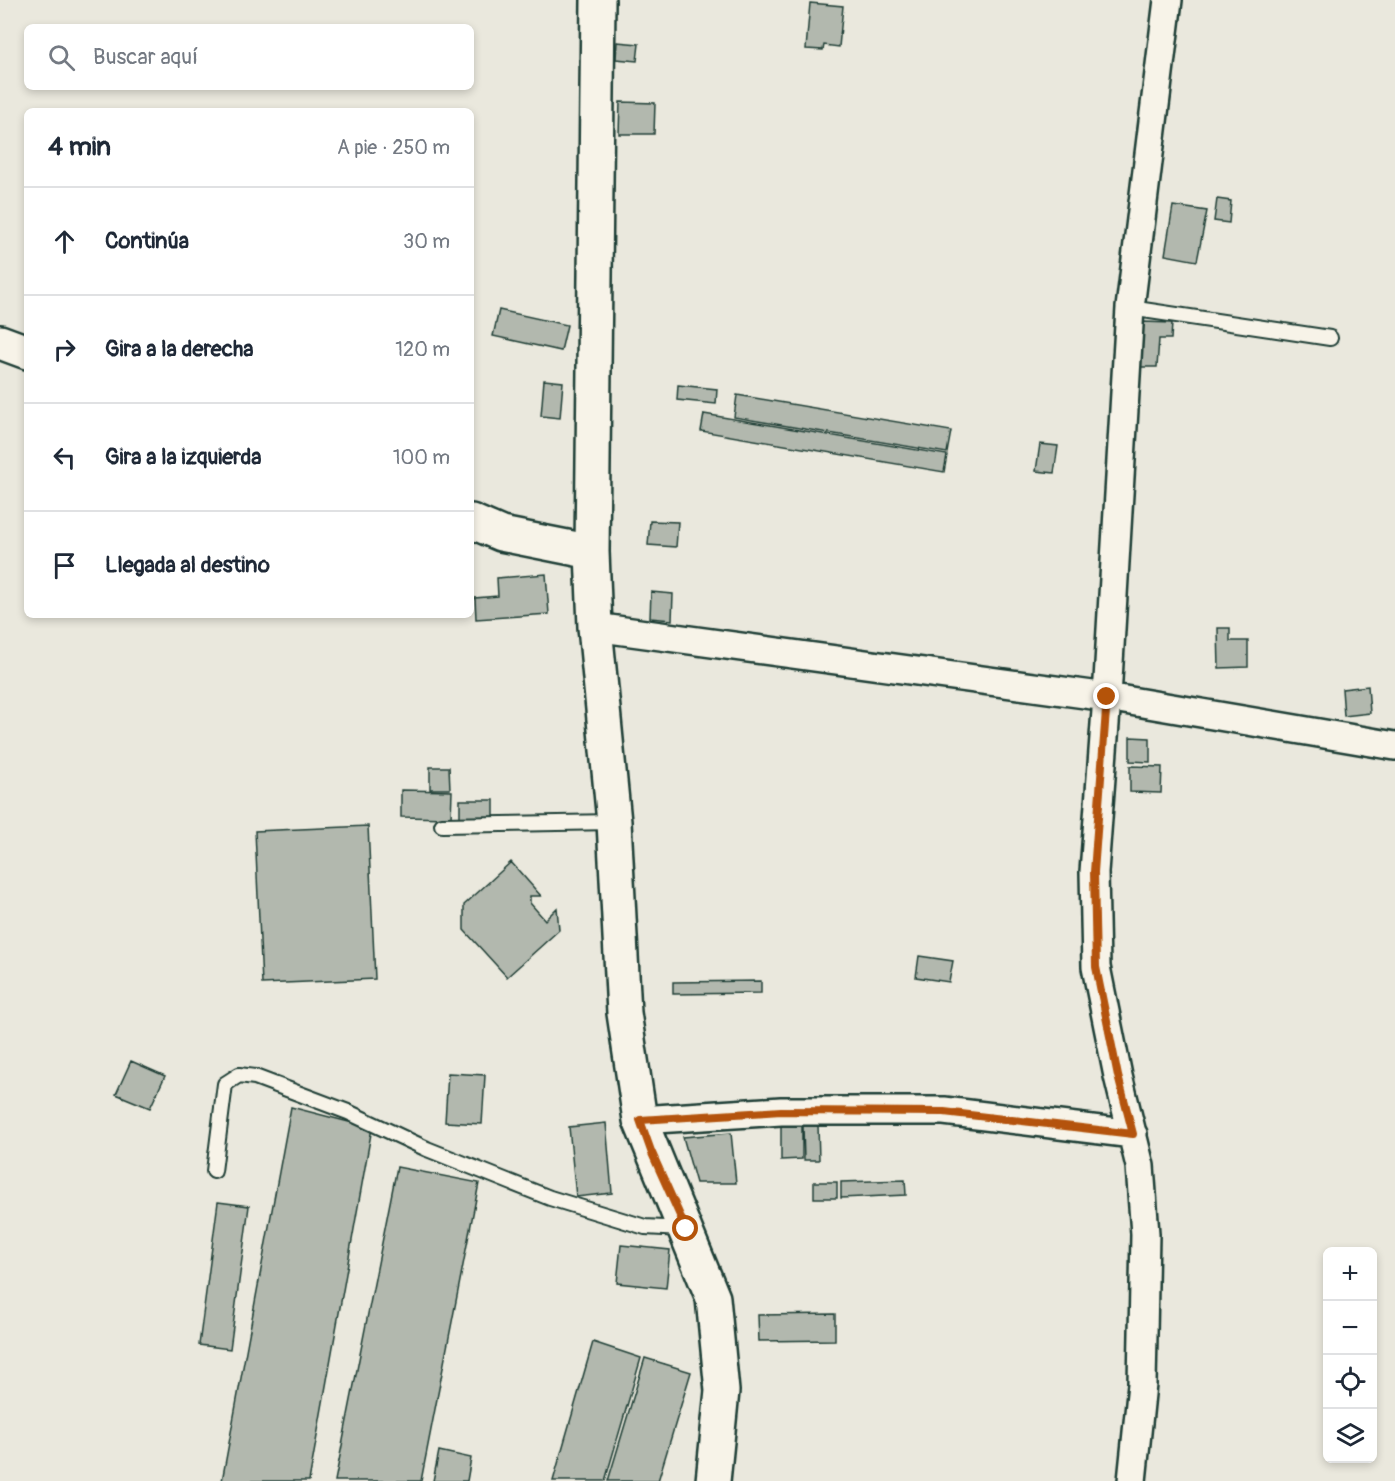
<!DOCTYPE html>
<html lang="es">
<meta charset="utf-8">
<style>
body{margin:0;font-family:Pangolin,sans-serif;background:#f2f2f3;color:#1f2937}
.controls{position:absolute;right:18px;bottom:18px;display:grid;overflow:hidden;border-radius:9px;box-shadow:0 3px 9px #0003}
.controls button{width:54px;height:54px;display:grid;place-items:center;padding:0;border:0;border-bottom:2px solid #e0e1e3;background:#fff;color:#1f2937;font:30px sans-serif}
.stop{position:absolute;width:18px;height:18px;margin:-14px;border:4px solid #b45309;border-radius:50%;background:#fff}
.stop.end{background:#b45309;border-color:#fff;box-shadow:0 2px 6px #0008}
.list{margin:0;padding:0;list-style:none}
h2{display:flex;justify-content:space-between;align-items:center;height:78px;margin:0;padding:0 24px;font-size:26px}
h2 small{font-size:20px;font-weight:400;color:#747a83}
.list li{display:grid;grid-template-columns:39px 1fr auto;gap:18px;align-items:center;box-sizing:border-box;height:108px;padding:0 24px;border-top:2px solid #e0e1e3}
.list b{display:block;font-size:22px;white-space:nowrap}
.list em{font-size:20px;font-style:normal;color:#747a83}
.icon{flex:none;width:33px;height:33px;fill:none;stroke:currentColor;stroke-width:2;stroke-linecap:round;stroke-linejoin:round}
.map{position:relative;flex:none;width:1395px;height:1481px;overflow:hidden}
.search{position:absolute;background:#fff;box-shadow:0 3px 9px #0003;left:24px;top:24px;width:450px;height:66px;display:flex;align-items:center;gap:15px;box-sizing:border-box;padding:0 21px;border-radius:9px;color:#747a83;font-size:22px}
.panel{position:absolute;background:#fff;box-shadow:0 3px 9px #0003;left:24px;top:108px;width:450px;height:510px;border-radius:9px}
.map>svg:first-child{display:block}
.building{fill:#b2b8ae;stroke:#1f3d34;stroke-width:1.5}
.lines{fill:none;stroke-linecap:round;stroke-linejoin:round}
.lane-casing{stroke:#1f3d34;stroke-width:18}
.street-casing{stroke:#1f3d34;stroke-width:32}
.secondary-casing{stroke:#1f3d34;stroke-width:38}
.lane{stroke:#f7f3e8;stroke-width:14}
.street{stroke:#f7f3e8;stroke-width:27}
.secondary{stroke:#f7f3e8;stroke-width:33}
.route{stroke:#b45309;stroke-width:8}
</style>
<div class="map">
<svg width="1395" height="1481" viewBox="0 0 1395 1481">
<rect width="100%" height="100%" fill="#eae8dd"/>
<filter id="ink" filterUnits="userSpaceOnUse"><feTurbulence type="fractalNoise" baseFrequency=".0167" numOctaves="2"/><feDisplacementMap in="SourceGraphic" scale="12" xChannelSelector="R" yChannelSelector="G"/><feConvolveMatrix kernelMatrix="1 2 1 2 8 2 1 2 1" color-interpolation-filters="sRGB"/></filter>
<g filter="url(#ink)">
<!-- building -->
<path class="building" d="M810,3L843,6L839,47L824,45L823,50L806,49Z
M617,42L639,44L637,61L616,59Z
M620,102L655,103L654,134H619Z
M1217,199L1231,201L1229,223L1214,221Z
M1173,206L1207,211L1197,261L1165,255Z
M499,310L567,325L561,351L493,336Z
M1143,322L1172,323L1171,339H1159L1157,367H1141Z
M544,380L563,382L560,418L541,416Z
M678,385L717,389L716,404L677,400Z
M737,395L951,431L947,453L734,417Z
M704,414L947,455L944,472L701,431Z
M1040,444L1058,446L1054,473L1036,471Z
M650,521L678,522L676,547L648,545Z
M546,574L549,614L476,619L475,598L498,596L497,578Z
M651,592L673,594L672,620L650,618Z
M1218,628H1230V641H1248V667L1219,668Z
M1368,686L1370,713L1344,716L1342,689Z
M1130,737L1150,738V762L1130,761Z
M1130,766L1162,767L1161,793L1130,792Z
M430,767H449L450,789H430Z
M401,790L452,791L451,818L401,817Z
M460,800H494V818H460Z
M368,826L375,979L262,984L255,831Z
M511,862L541,896H530V903L545,920L557,908L559,930L507,977L464,930V905Z
M919,956L953,961L949,982L916,977Z
M761,981V993L673,994V982Z
M131,1061L165,1076L150,1108L116,1094Z
M448,1073L485,1075L482,1124L445,1122Z
M291,1107L372,1128L309,1481H222Z
M606,1123L612,1193L576,1197L569,1127Z
M818,1125L819,1160H804L803,1126Z
M781,1126H802V1159L781,1160Z
M731,1133L736,1183H696L683,1137Z
M397,1167L479,1183L421,1481H335Z
M905,1180L906,1195L841,1198V1182Z
M814,1182H837V1198H814Z
M218,1202L249,1206L230,1349L199,1345Z
M621,1245L670,1250L666,1288L617,1283Z
M835,1314V1340L759,1341L758,1315Z
M593,1342L641,1358L605,1481H553Z
M645,1358L691,1372L658,1481H608Z
M439,1451L471,1458L467,1481H433Z"/>
<g class="lines">
<defs>
<path id="lane" d="M1130,308L1330,338
M442,825L614,822
M214,1171L225,1084L239,1075L255,1077L348,1112L427,1149L550,1198L645,1227L682,1229"/>
<path id="street" d="M595,627L1107,697L1395,746
M640,1120L781,1111H944L1133,1134
M1132,1481L1142,1384L1145,1234L1140,1166L1118,1076L1096,967L1094,872L1107,697L1130,308L1168,0"/>
<path id="secondary" d="M598,0L592,552L595,627L614,822L624,1013L640,1120L713,1298L722,1391L713,1481
M0,342L27,352
M471,521L501,534L592,552"/>
</defs>
<!-- lane casing -->
<use href="#lane" class="lane-casing"/>
<!-- street casing -->
<use href="#street" class="street-casing"/>
<!-- secondary casing -->
<use href="#secondary" class="secondary-casing"/>
<!-- lane -->
<use href="#lane" class="lane"/>
<!-- street -->
<use href="#street" class="street"/>
<!-- secondary -->
<use href="#secondary" class="secondary"/>
</g>
</g>
<g class="lines" filter="url(#ink)">
<!-- route -->
<path class="route" d="M686,1229L651,1151L640,1120L781,1111L944,1112L1133,1134L1118,1076L1096,967L1094,872L1107,697"/>
</g>
</svg>
<div class="controls">
<button>+</button>
<button>−</button>
<button><svg class="icon" aria-label="locate" viewBox="0 0 24 24"><circle cx="12" cy="12" r="6"/><path d="M12 2v4M12 18v4M2 12h4M18 12h4"/></svg></button>
<button><svg class="icon" aria-label="layers" viewBox="0 0 24 24"><path d="M12 4l9 5-9 5-9-5zM3 14l9 5 9-5"/></svg></button>
</div>
<div class="stop" style="left:686px;top:1229px"></div>
<div class="stop end" style="left:1107px;top:697px"></div>
<div class="search"><svg class="icon" aria-label="search" viewBox="0 0 24 24"><circle cx="10" cy="10" r="6"/><path d="M15 15l6 6"/></svg>Buscar aquí</div>
<section class="panel">
<h2>4 min<small>A pie · 250 m</small></h2>
<ul class="list">
<li><svg class="icon" aria-label="ahead" viewBox="0 0 24 24"><path d="M12 20V5M6 11l6-6 6 6"/></svg><div><b>Continúa</b></div><em>30 m</em></li>
<li><svg class="icon" aria-label="right" viewBox="0 0 24 24"><path d="M7 20v-9h11M14 6l5 5-5 5"/></svg><div><b>Gira a la derecha</b></div><em>120 m</em></li>
<li><svg class="icon" aria-label="left" viewBox="0 0 24 24"><path d="M17 20v-9H6M10 6l-5 5 5 5"/></svg><div><b>Gira a la izquierda</b></div><em>100 m</em></li>
<li><svg class="icon" aria-label="arrive" viewBox="0 0 24 24"><path d="M6 21V4h12l-3 4 3 4H6"/></svg><div><b>Llegada al destino</b></div></li>
</ul>
</section>
</div>
